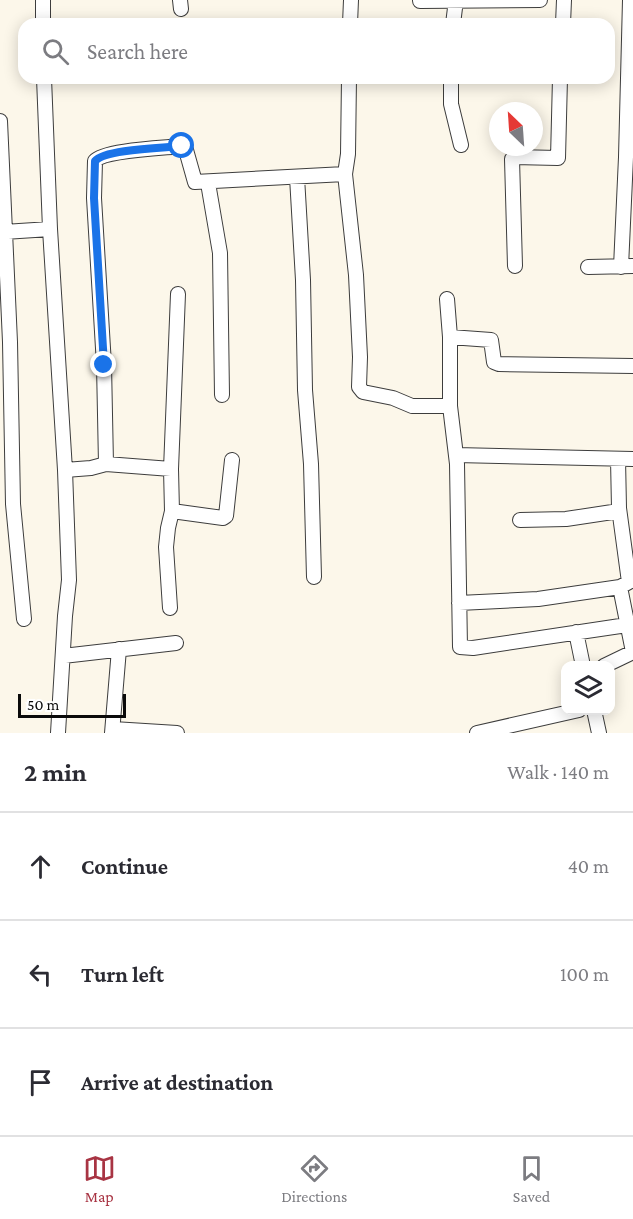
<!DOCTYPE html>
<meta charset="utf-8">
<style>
body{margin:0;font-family:"Crimson Pro",serif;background:#f2f2f3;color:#2b2b33}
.controls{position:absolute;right:18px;bottom:18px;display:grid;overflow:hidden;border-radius:12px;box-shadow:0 3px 15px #0003}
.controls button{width:54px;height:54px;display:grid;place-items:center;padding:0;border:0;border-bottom:2px solid #e1e1e2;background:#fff;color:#2b2b33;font:30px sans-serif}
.compass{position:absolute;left:489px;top:102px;width:54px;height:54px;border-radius:50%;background:#fff;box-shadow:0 3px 15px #0003;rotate:335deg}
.scale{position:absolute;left:18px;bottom:15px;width:108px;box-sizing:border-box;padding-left:6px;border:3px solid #0a0a0a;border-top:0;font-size:16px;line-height:21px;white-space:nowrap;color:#0a0a0a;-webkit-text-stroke:4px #fff;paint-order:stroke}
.stop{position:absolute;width:18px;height:18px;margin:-14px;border:4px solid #1a73e8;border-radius:50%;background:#fff}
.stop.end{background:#1a73e8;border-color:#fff;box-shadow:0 2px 6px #0008}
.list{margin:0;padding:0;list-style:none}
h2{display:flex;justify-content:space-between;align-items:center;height:78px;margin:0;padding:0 24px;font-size:26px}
h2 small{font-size:20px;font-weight:400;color:#7c7c81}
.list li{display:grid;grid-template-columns:39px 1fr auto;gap:18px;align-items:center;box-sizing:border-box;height:108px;padding:0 24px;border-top:2px solid #e1e1e2}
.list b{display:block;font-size:22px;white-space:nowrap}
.list em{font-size:20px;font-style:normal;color:#7c7c81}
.icon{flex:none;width:33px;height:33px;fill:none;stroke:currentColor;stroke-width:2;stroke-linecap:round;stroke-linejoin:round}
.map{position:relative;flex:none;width:633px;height:733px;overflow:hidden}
.search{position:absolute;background:#fff;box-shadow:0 3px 15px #0003;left:18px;right:18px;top:18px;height:66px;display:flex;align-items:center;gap:15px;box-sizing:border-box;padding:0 21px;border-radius:18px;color:#7c7c81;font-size:22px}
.sheet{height:402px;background:#fff}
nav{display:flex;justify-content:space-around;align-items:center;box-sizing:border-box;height:84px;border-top:2px solid #e1e1e2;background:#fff;font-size:16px;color:#7c7c81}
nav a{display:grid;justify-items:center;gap:3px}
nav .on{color:#a83443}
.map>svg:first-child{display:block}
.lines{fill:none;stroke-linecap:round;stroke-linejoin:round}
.minor-casing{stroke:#3d3d3d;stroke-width:16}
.minor{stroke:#fff;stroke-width:14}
.route{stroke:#1a73e8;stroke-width:8}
</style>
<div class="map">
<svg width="633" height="733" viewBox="0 0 633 733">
<rect width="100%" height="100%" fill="#fcf7ea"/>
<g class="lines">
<defs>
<path id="minor" d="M180,0L181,9
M420,1L540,0
M43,24V0
M350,24L351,0
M453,24L456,0
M563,24L564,0
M44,78L50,229L65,470
M349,78L348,154L345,174L356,275L360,357L359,387L363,392L393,398L412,406H450
M451,78V104L461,145
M0,121L10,342L13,504L24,619
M297,177L303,280L305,390L311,464L314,577
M208,183L220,253L222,395
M4,232L50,229
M515,266L512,159L514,157L558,158L560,78
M588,267L633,266
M621,267L626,157L630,0
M447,299L450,337V406L457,464L460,647L473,648L627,625
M450,337L491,340L494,362L499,364L633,366
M456,455L633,459
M106,464L171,469
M172,511L223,518L226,516L232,460
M520,520L566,519L619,511
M459,603L538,599L620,587L629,582L619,508L618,459
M170,608L166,547L168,528L172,511L171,469L178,294
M576,632L583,666
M63,656L176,643
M604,666L633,652L620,587
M594,710L599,733
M113,729L177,733
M58,733L65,616L69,580L65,470L91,468L106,464L104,365L94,198L95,161C104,150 165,148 182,146L186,150L195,182L345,174
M112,733L119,649
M477,733L579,710"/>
</defs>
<!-- minor casing -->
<use href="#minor" class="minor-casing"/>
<!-- minor -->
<use href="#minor" class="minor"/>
</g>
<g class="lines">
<!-- route -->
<path class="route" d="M104,365L94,198L95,161C105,149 164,148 182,146"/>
</g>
</svg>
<div class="controls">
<button><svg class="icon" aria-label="layers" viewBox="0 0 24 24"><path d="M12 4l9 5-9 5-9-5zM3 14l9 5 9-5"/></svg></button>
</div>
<svg class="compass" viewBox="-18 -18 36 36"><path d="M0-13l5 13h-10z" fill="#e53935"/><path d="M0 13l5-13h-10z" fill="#7c7c81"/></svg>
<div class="scale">50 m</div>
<div class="stop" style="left:182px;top:146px"></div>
<div class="stop end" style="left:104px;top:365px"></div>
<div class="search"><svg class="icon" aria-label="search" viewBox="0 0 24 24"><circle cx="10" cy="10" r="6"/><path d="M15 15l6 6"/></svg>Search here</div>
</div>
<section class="sheet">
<h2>2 min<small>Walk · 140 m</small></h2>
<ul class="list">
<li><svg class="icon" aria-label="ahead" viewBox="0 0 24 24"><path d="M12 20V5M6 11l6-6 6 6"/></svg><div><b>Continue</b></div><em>40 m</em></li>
<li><svg class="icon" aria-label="left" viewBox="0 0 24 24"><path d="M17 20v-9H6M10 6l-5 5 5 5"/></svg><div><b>Turn left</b></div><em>100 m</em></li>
<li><svg class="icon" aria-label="arrive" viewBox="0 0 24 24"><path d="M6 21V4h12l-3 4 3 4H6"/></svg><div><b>Arrive at destination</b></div></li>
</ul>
</section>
<nav>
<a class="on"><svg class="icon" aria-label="map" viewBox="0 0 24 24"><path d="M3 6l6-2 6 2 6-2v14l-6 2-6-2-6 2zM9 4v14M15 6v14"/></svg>Map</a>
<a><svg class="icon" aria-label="directions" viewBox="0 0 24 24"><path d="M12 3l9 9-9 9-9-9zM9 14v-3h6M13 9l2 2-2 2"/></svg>Directions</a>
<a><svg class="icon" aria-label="saved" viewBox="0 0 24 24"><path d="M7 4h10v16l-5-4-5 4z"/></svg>Saved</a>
</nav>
